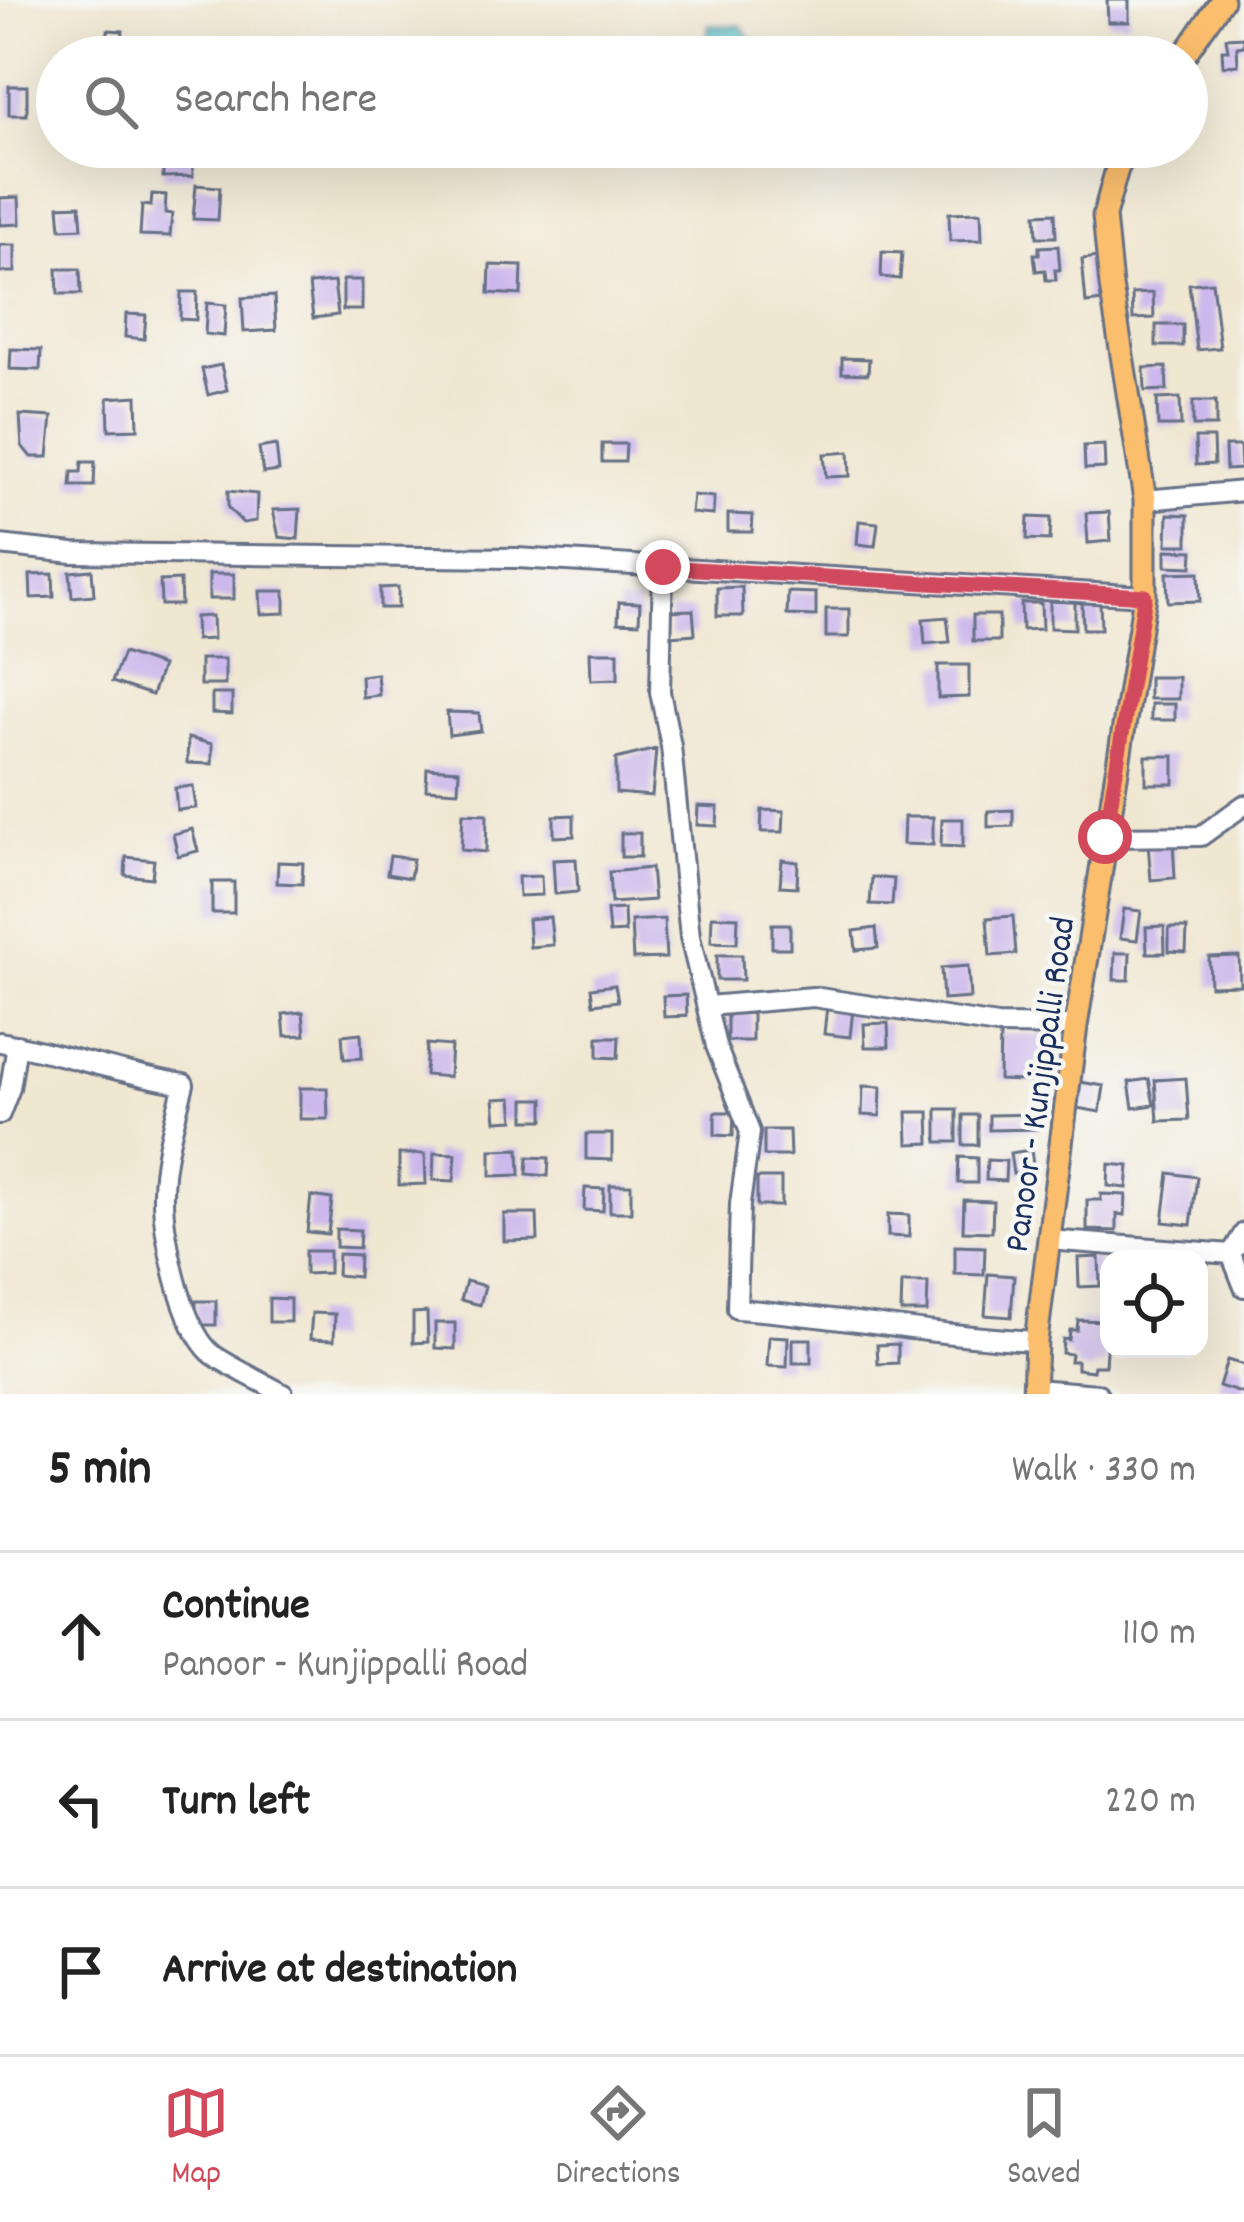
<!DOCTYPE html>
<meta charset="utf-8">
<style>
body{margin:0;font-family:Dekko,sans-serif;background:#f6f6f6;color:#222}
.controls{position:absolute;right:36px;bottom:36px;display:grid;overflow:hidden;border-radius:24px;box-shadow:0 12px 48px #0002}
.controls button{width:108px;height:108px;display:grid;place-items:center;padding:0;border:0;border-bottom:3px solid #e0e0e0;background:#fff;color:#222;font:60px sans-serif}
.stop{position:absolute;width:36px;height:36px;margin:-27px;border:9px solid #d1495b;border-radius:50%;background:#fff}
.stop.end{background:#d1495b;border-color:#fff;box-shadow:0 3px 12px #0008}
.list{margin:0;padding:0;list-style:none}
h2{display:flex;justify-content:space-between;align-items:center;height:156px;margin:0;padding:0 48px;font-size:51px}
h2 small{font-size:39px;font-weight:400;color:#767676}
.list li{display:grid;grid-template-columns:78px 1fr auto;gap:36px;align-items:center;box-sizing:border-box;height:168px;padding:0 48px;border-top:3px solid #e0e0e0}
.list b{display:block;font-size:45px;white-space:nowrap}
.list p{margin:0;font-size:39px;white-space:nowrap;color:#767676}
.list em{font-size:39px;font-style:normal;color:#767676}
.icon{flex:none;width:66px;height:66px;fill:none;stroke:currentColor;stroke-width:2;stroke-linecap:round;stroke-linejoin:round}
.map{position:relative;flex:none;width:1244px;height:1394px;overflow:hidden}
.search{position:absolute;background:#fff;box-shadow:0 12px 48px #0002;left:36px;right:36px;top:36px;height:132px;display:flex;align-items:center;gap:30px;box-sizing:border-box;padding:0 42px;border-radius:66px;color:#767676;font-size:45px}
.sheet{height:660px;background:#fff}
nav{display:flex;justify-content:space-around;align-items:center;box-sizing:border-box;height:168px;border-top:3px solid #e0e0e0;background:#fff;font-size:33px;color:#767676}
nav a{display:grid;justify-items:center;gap:6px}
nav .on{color:#d1495b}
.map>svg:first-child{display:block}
.water{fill:#53c1c8;stroke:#377893;stroke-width:3}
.building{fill:#ccb8ec}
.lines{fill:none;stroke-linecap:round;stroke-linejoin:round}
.minor-casing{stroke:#666f86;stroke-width:24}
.major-casing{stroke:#666f86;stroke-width:27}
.minor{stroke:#fff;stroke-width:18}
.major{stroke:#fabe6d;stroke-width:21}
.route{stroke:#d1495b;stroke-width:15}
.labels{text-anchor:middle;stroke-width:9;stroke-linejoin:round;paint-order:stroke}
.street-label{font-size:36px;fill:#1b2f5e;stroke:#f6f6f2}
</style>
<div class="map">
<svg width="1244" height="1394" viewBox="0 0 1244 1394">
<rect width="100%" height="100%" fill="#f6f6f2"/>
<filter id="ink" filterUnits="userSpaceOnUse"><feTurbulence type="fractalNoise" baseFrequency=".00833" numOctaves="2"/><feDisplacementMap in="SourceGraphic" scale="24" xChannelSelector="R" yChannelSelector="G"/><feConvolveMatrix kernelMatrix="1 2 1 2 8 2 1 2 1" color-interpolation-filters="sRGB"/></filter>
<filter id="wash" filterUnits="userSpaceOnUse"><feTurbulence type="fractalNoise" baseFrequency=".004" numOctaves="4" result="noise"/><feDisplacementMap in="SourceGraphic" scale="48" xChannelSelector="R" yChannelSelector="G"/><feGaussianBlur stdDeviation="2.7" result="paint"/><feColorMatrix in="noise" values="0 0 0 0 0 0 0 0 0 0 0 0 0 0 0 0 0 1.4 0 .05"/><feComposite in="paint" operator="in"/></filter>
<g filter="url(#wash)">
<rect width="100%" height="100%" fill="#f0e7d1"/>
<!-- water -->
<path class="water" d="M709,26H741L766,57H705Z"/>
<g id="blocks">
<!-- building -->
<path class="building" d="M1107,0H1129V22H1108Z
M108,30L123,31L121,57L106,56Z
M1244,37V46L1237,47L1238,65L1223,66L1222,50H1228L1226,38Z
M9,86H27V115H9Z
M163,147H192L193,176L163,177Z
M196,185L220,187L218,220L193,219Z
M152,194L166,195L165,213L172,214L170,236L140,235L142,205L151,206Z
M19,197L20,224L0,225V198Z
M80,205L82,228L61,229L59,206Z
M981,212L982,240L950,241L949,213Z
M1055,213L1056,237H1037L1036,214Z
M0,245H15V272H0Z
M1058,246L1060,270H1055L1056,280H1046L1045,270L1036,271L1034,254H1039V247Z
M882,252L902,253L900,279L881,277Z
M1099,257L1103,301L1086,303L1082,259Z
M490,265L522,266L521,295L489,293Z
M57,269H80L81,294H58Z
M343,280H362V310H343Z
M334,282L338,315L313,318L309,284Z
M1212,282L1220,348L1197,350L1189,284Z
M181,292H197L196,320L180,319Z
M1153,293L1154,318L1133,319L1132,294Z
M274,296L276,330L244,332L242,298Z
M207,303L226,305L224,336L205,334Z
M126,314L146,315L144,339L125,337Z
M1156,325H1183V346H1156Z
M11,349L41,350L40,370L10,369Z
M842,358L869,359L868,374L842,373Z
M221,365L227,390L208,395L202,369Z
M1166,367L1167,390L1145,391L1144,368Z
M137,396L138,429L109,430L108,398Z
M1180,398L1181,426H1158L1157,399Z
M1193,401H1216V426H1193Z
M20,415L52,417L48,457H31L22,446Z
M1195,438H1213L1214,464L1196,465Z
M602,444H626L625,462H602Z
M276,445L279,471L263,473L259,448Z
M1104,445L1105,468L1085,469L1084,446Z
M1225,446H1240L1241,469L1226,470Z
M849,452L850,476L826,477L824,454Z
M82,462H95L94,486H71L72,472H81Z
M228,491L257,494L256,521L243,523L228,508Z
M693,495L714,497L713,515L691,513Z
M300,509L298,539L279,537L273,510Z
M1109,512L1111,541L1088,543L1086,513Z
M728,514L753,515L752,532H728Z
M1168,514L1188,515V545H1167Z
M1028,517L1051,518L1050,540L1027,539Z
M859,521L878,523L875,546L857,544Z
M1166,550L1193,551L1192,567L1166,566Z
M92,570L94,595L72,597L70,572Z
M1199,572L1200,601L1168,602L1167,573Z
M53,574L54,597L31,598L30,575Z
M209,574H234V599H209Z
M180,580L181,605H161L160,581Z
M398,587V608H380V588Z
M742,587L743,616H717V588Z
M260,591H285V613L261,614Z
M788,592L816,593V616L787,615Z
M1050,601H1075V629L1050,628Z
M619,602L640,603L639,623L618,622Z
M1100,602L1101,629H1083L1082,603Z
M1021,603H1041L1042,629L1022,630Z
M826,609H849V637H826Z
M693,610L695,634L670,636L669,611Z
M973,615H999V641H973Z
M212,616L213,639L196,640L195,617Z
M947,617L950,642L925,644L923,619Z
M590,652H618V679L591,680Z
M123,653L162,666L152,695L112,682Z
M200,659H225V685H200Z
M938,665H969V697L938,698Z
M377,674L379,695L362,697L361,676Z
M1149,677H1178V699H1149Z
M212,694H232V714L212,713Z
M1151,704H1175V720H1151Z
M447,712L479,713L481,731L449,735Z
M188,738L212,744V764L187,763Z
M656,749L652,796L616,793V759Z
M1146,756H1174V784H1146Z
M427,768L459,770L458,791L426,789Z
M193,786L196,808L177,810L175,788Z
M698,806L718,807L717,826L697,825Z
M762,810L784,811L783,832H761Z
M1013,810V826L988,827V811Z
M463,813L487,814L486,852L461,850Z
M574,815V836L554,837V816Z
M904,817H933V845L903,844Z
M942,819H963V847L941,846Z
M192,829L198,851L178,856L173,834Z
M621,833H640V857H621Z
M1173,841L1175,878L1151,880L1148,843Z
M390,856L413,859L410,878L387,874Z
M126,857L154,860L152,878L125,875Z
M576,859L578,892L555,894L553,860Z
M782,860L798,862L797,887L780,886Z
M278,862L303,863L302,884L277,883Z
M651,868L654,900L611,903L609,872Z
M541,876L542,895L519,896L518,877Z
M872,877L894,879L892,905L870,904Z
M212,882H234V913H212Z
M624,909L625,932L609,933L607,910Z
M1124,909L1141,911L1137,940L1120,938Z
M712,916L738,917L737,943L711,942Z
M1013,916L1016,954L990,956L987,918Z
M550,917L553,945L530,947L528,919Z
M664,919L666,958L633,959L631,921Z
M772,924H790V948H772Z
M1164,926L1165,953H1147L1146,927Z
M876,928L878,948L856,950L854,931Z
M1169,928H1187L1186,952L1169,951Z
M1115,953H1130L1129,980H1114Z
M717,955H742L743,980H717Z
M1239,956L1240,985L1210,986L1209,957Z
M968,966L970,998L943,1000L941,968Z
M615,985L618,1001L593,1004L591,988Z
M686,995L687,1016L664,1017L663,996Z
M827,1006L853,1009L850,1037L824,1034Z
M303,1012L305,1035L285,1036L283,1014Z
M752,1013V1041H727V1014Z
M888,1023L889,1047H865L864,1024Z
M361,1033L362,1058L344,1059L342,1035Z
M1000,1033L1052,1035L1051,1082L999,1080Z
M598,1037H619L618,1058L598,1057Z
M427,1044L451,1046L449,1077L425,1075Z
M1186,1078L1189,1120L1158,1121L1155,1080Z
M1149,1079L1154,1105L1133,1108L1129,1082Z
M1080,1082L1104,1086L1100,1112L1077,1108Z
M863,1086L881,1087L880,1116L862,1115Z
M300,1088H327L328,1119H300Z
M512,1098L514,1120L496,1121L494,1099Z
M525,1099H544V1120H525Z
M937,1109H957V1142H937Z
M715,1112H734L733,1136L715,1135Z
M907,1112H929L930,1143L908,1144Z
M1038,1114V1129L989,1130V1115Z
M963,1115H978V1145H963Z
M764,1130H789L790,1156H764Z
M586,1134H612V1160L586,1159Z
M519,1149L520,1175L491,1176V1150Z
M1031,1150L1034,1172L1013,1174L1010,1153Z
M434,1153L456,1154L454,1181L433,1180Z
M399,1154H425L426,1184L399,1185Z
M528,1157L549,1158L548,1176L527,1174Z
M959,1157L977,1158V1183H958Z
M987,1160L1006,1161L1005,1181L986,1180Z
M1109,1164L1129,1166L1127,1188L1108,1186Z
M1169,1173L1197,1177L1191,1225L1163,1222Z
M757,1178H781V1206H757Z
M610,1185H631V1212H610Z
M585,1188L604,1189L603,1211L584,1210Z
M1101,1194L1126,1195L1125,1215L1117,1214V1231L1087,1230V1200H1101Z
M311,1196L332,1199L328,1234L307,1232Z
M964,1200L993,1201L992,1232L963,1231Z
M504,1214H537L538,1240L504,1241Z
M888,1214L909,1215V1237L888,1236Z
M336,1229L360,1230L359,1248L336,1247Z
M955,1246L985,1247L984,1275L955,1274Z
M305,1251H329V1273L305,1274Z
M338,1254L359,1255L358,1277L337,1275Z
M1099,1257L1100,1286L1079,1287L1078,1258Z
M988,1274L1014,1276L1011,1317L985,1315Z
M466,1281L485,1286L480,1305L461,1300Z
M902,1283H928L927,1312H901Z
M269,1298L290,1299V1322H269Z
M196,1301H216V1325H196Z
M427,1312L428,1342L413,1343V1313Z
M312,1313L335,1314L334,1340L310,1339Z
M1078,1320L1108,1321L1105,1366H1094L1093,1371L1077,1369V1361H1070L1071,1354L1062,1353L1063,1339L1069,1340L1070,1330H1077Z
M435,1323H455V1349L435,1348Z
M769,1336L788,1337L787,1367L767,1366Z
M793,1339H811V1363H793Z
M898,1344V1363L878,1364L877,1345Z
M1227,1360L1244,1365V1394L1219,1386Z"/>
</g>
</g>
<g filter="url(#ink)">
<use href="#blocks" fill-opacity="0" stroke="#666f86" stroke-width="3"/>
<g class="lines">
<defs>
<path id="minor" d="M1145,500L1244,491
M0,545L73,553L517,558L1145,596
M663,567L660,692L671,746L690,937L716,1046L750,1132L740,1204L737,1309C837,1316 935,1336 1036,1341
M1105,837L1201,836L1244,805
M708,1006L813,997L997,1025L1076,1026
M0,1042C62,1053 121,1074 184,1084C175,1120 163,1157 163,1194C162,1234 181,1324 210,1352C220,1362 267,1384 283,1394
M0,1114L10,1088L17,1045
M1048,1240L1231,1254L1244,1233
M1231,1254L1244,1287
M1035,1389L1098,1394"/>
<path id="major" d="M1183,57L1222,0
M1034,1394L1036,1341L1076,1026L1145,596V500L1111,286L1104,216L1117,169L1129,147"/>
</defs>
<!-- minor casing -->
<use href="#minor" class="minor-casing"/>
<!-- major casing -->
<use href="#major" class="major-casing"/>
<!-- minor -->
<use href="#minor" class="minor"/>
<!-- major -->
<use href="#major" class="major"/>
</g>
</g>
<g class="lines" filter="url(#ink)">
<!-- route -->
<path class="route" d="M663,567L1145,596L1105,837"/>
</g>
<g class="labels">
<!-- street labels -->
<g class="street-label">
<text transform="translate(1037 1084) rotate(-82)" y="13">Panoor - Kunjippalli Road</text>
</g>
</g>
</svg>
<div class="controls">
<button><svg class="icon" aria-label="locate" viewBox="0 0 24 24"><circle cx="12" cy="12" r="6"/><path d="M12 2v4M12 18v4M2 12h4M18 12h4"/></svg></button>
</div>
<div class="stop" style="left:1105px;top:837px"></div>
<div class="stop end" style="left:663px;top:567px"></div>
<div class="search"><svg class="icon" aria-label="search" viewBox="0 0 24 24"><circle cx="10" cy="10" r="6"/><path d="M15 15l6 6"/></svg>Search here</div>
</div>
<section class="sheet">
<h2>5 min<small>Walk · 330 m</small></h2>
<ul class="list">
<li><svg class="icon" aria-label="ahead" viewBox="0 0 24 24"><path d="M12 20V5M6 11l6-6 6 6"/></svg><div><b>Continue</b><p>Panoor - Kunjippalli Road</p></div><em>110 m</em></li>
<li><svg class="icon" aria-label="left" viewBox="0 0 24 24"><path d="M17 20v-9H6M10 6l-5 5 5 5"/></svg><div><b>Turn left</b></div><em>220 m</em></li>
<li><svg class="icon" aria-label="arrive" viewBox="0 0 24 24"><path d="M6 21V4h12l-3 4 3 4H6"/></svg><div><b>Arrive at destination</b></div></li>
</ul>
</section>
<nav>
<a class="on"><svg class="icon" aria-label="map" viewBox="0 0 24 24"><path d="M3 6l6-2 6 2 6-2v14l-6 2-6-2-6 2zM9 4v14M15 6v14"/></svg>Map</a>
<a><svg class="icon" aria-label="directions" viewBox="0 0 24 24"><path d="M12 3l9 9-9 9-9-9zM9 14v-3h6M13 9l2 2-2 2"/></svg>Directions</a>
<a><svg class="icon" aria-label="saved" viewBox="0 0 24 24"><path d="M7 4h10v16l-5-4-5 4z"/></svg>Saved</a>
</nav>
